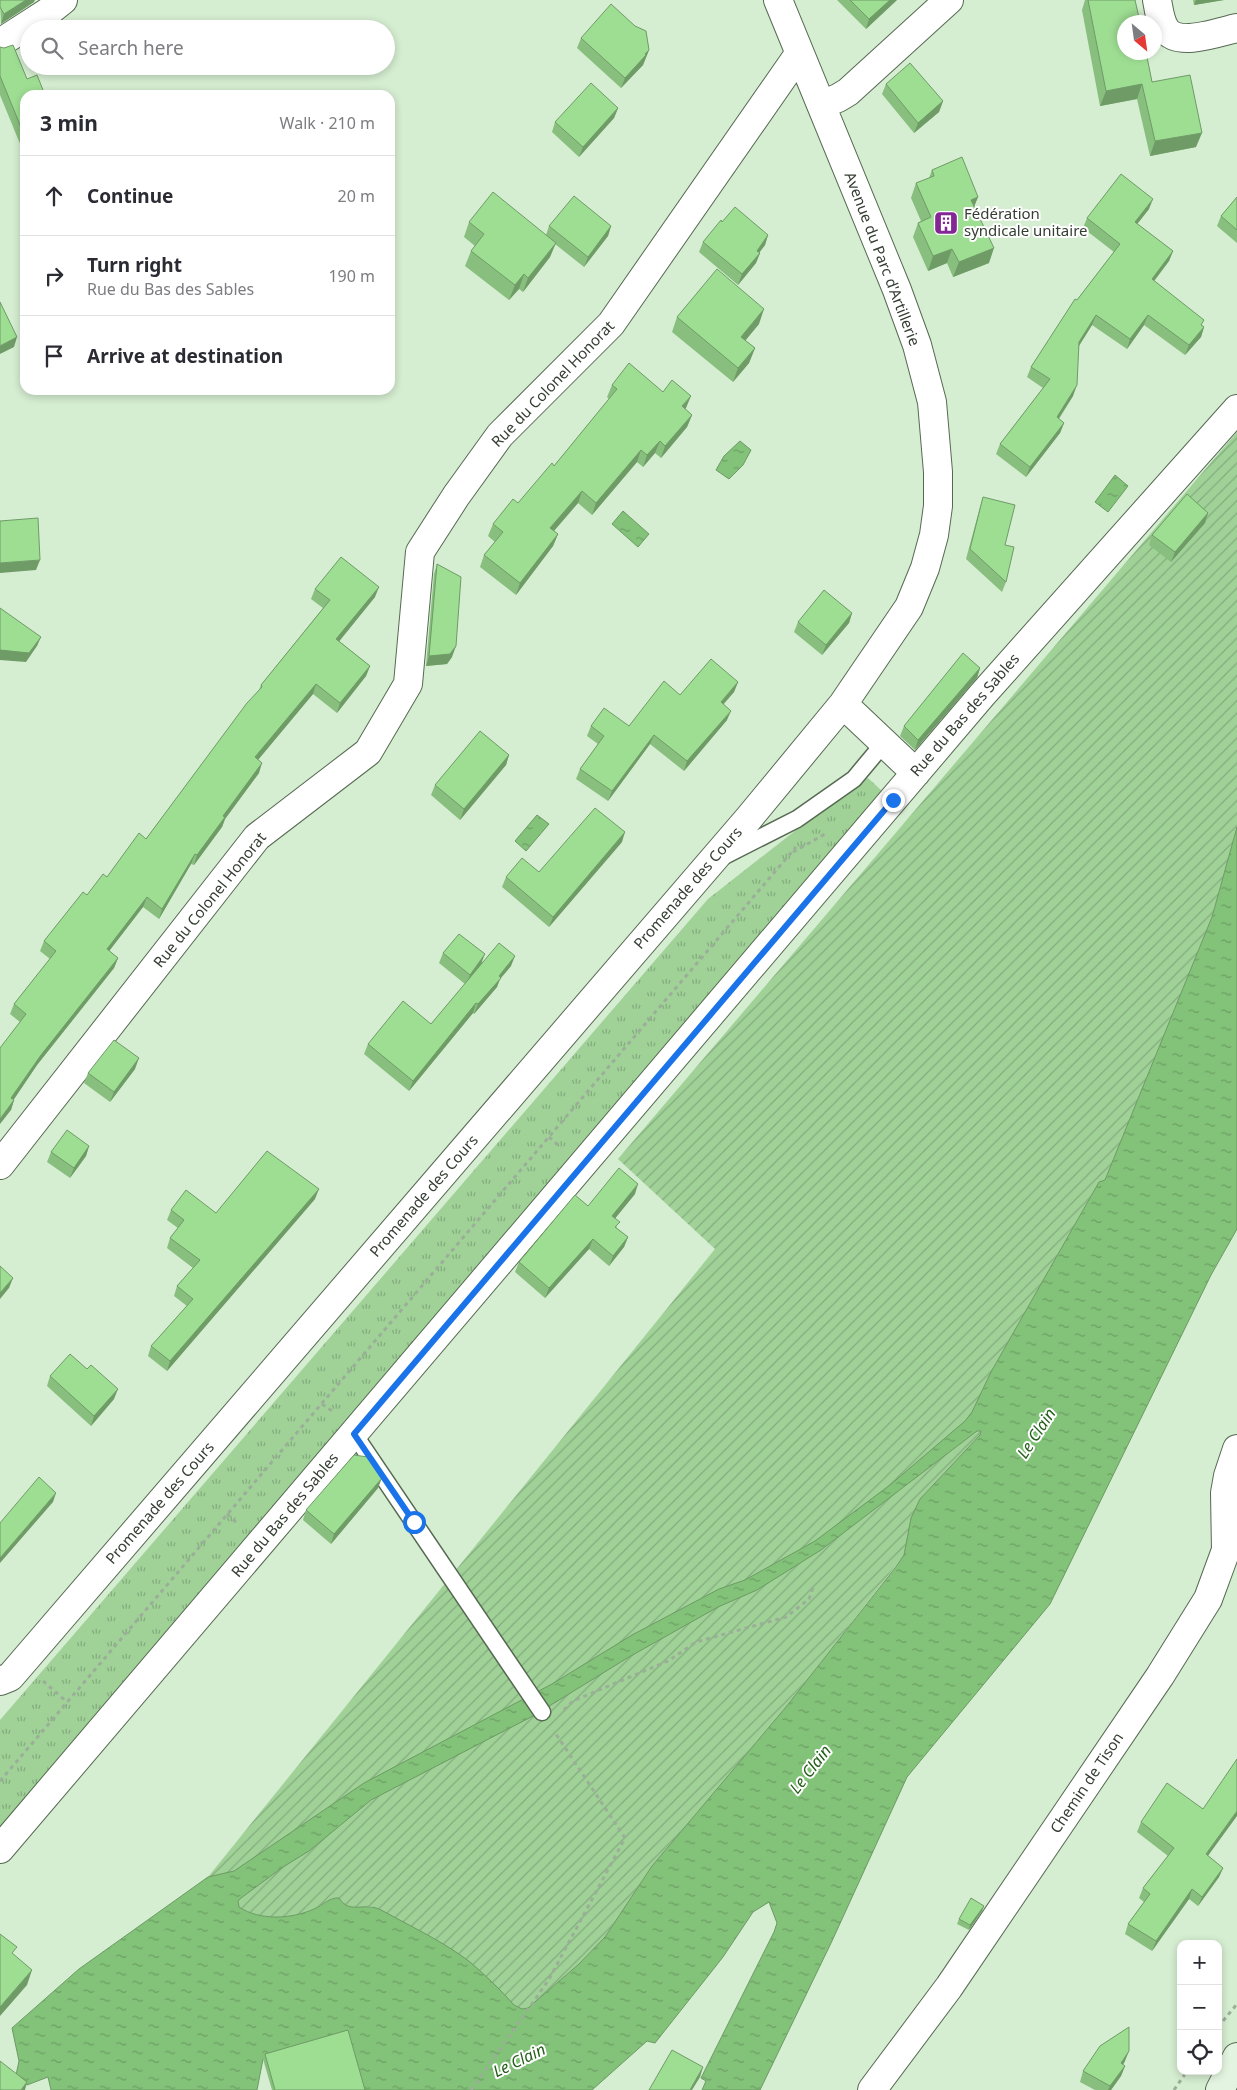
<!DOCTYPE html>
<meta charset="utf-8">
<style>
body{margin:0;font-family:"Noto Sans",sans-serif;background:#f2f2f3;color:#2b2b33}
.controls{position:absolute;right:15px;bottom:15px;display:grid;overflow:hidden;border-radius:10px;box-shadow:0 2px 8px #0003}
.controls button{width:45px;height:45px;display:grid;place-items:center;padding:0;border:0;border-bottom:1px solid #e1e1e2;background:#fff;color:#2b2b33;font:25px sans-serif}
.compass{position:absolute;left:1117px;top:15px;width:45px;height:45px;border-radius:50%;background:#fff;box-shadow:0 2px 8px #0003;rotate:151deg}
.stop{position:absolute;width:15px;height:15px;margin:-11px;border:4px solid #1a73e8;border-radius:50%;background:#fff}
.stop.end{background:#1a73e8;border-color:#fff;box-shadow:0 1px 5px #0008}
.list{margin:0;padding:0;list-style:none}
h2{display:flex;justify-content:space-between;align-items:center;height:65px;margin:0;padding:0 20px;font-size:21px}
h2 small{font-size:16px;font-weight:400;color:#7c7c81}
.list li{display:grid;grid-template-columns:32px 1fr auto;gap:15px;align-items:center;box-sizing:border-box;height:80px;padding:0 20px;border-top:1px solid #e1e1e2}
.list b{display:block;font-size:19px;white-space:nowrap}
.list p{margin:0;font-size:16px;white-space:nowrap;color:#7c7c81}
.list em{font-size:16px;font-style:normal;color:#7c7c81}
.icon{flex:none;width:28px;height:28px;fill:none;stroke:currentColor;stroke-width:2;stroke-linecap:round;stroke-linejoin:round}
.map{position:relative;flex:none;width:1237px;height:2090px;overflow:hidden}
.search{position:absolute;background:#fff;box-shadow:0 2px 8px #0003;left:20px;top:20px;width:375px;height:55px;display:flex;align-items:center;gap:12px;box-sizing:border-box;padding:0 18px;border-radius:28px;color:#7c7c81;font-size:19px}
.panel{position:absolute;background:#fff;box-shadow:0 2px 8px #0003;left:20px;top:90px;width:375px;height:305px;border-radius:15px}
.map>svg:first-child{display:block}
.grass{fill:url(#grass-tufts)}
.garden{fill:url(#garden-furrows)}
.water{fill:url(#water-ripples);stroke:#6c9a64;fill-rule:evenodd}
.lines{fill:none;stroke-linecap:round;stroke-linejoin:round}
.service-casing{stroke:#566a52;stroke-width:19}
.minor-casing{stroke:#566a52;stroke-width:30}
.secondary-casing{stroke:#566a52;stroke-width:30}
.path{stroke:#9bae98;stroke-width:3;stroke-dasharray:4 4;stroke-linecap:butt}
.service{stroke:#fff;stroke-width:16}
.minor{stroke:#fff;stroke-width:28}
.secondary{stroke:#e3f5e0;stroke-width:28}
.wall{fill:#88bf7e}
.shaded-wall{fill:#6f9b67}
.building{fill:#9ede93;stroke:#6f9b67}
.route{stroke:#1a73e8;stroke-width:6}
.labels{text-anchor:middle;stroke-width:4;stroke-linejoin:round;paint-order:stroke}
.poi-label{font-size:15px;fill:#353e33;stroke:#fff;text-anchor:start}
.street-label{font-size:15px;fill:#353e33;stroke:#fff}
.water-label{font-size:16px;font-style:italic;fill:#235f18;stroke:#fff}
</style>
<div class="map">
<svg width="1237" height="2090" viewBox="0 0 1237 2090">
<defs>
<pattern id="grass-tufts" width="24" height="20" patternUnits="userSpaceOnUse" patternTransform="scale(1.25)"><rect width="24" height="20" fill="#a0d298"/><path d="M3 7l-1-3M5 7V3M7 7l1-3M15 17l-1-3M17 17v-4M19 17l1-3" fill="none" stroke="#83ac7d"/></pattern>
<pattern id="garden-furrows" width="10" height="10" patternUnits="userSpaceOnUse" patternTransform="scale(1.25)"><rect width="10" height="10" fill="#a0d298"/><path d="M-1 1l2-2M0 10L10 0M9 11l2-2" fill="none" stroke="#83ac7d"/></pattern>
<pattern id="water-ripples" width="26" height="14" patternUnits="userSpaceOnUse" patternTransform="scale(1.25)"><rect width="26" height="14" fill="#83c279"/><path d="M2 4q2-2 4 0t4 0M15 11q2-2 4 0t4 0" fill="none" stroke="#6c9f64"/></pattern>
</defs>
<rect width="100%" height="100%" fill="#d5edd1"/>
<!-- grass -->
<path class="grass" d="M868,778L882,791L374,1394L0,1830V1720L708,899L856,783Z"/>
<!-- garden -->
<path class="garden" d="M1237,432V827L1212,917L1105,1180L1099,1182L991,1372L980,1435L920,1499L904,1555L786,1707L652,1866L605,1937L579,1964L528,2008L522,2009L514,2005L469,1962L447,1947L371,1906L349,1908L344,1906L339,1898C330,1897 323,1905 314,1909C291,1919 260,1921 239,1907L208,1877L715,1249L618,1159Z"/>
<!-- water -->
<path class="water" d="M740,441L751,450L743,465L729,479L716,470L724,456Z
M1115,475L1128,486L1108,512L1095,502Z
M623,511L649,534L638,547L612,524Z
M537,815L549,824L526,851L515,841Z
M1237,827V1229L1211,1275L1050,1604L907,1777L832,1941L760,2090H702L706,2081L701,2078L774,1932L777,1923L769,1902L753,1912L723,1957L655,2043L647,2041L592,2090H366L360,2084L263,2059L257,2090H51L48,2077L27,2085L16,2075L19,2061L12,2028L79,1969L208,1877L234,1871L364,1783L552,1684L632,1635L719,1589L745,1580L815,1541L890,1485L965,1421L972,1412L991,1372L1099,1182L1105,1180L1212,917ZM977,1431H981L980,1435L920,1499L911,1518L904,1555L895,1568L786,1707L652,1866L605,1937L579,1964L528,2008L522,2009L514,2005C501,1990 485,1975 470,1962C444,1942 412,1927 383,1911C364,1900 351,1916 339,1898C330,1897 323,1905 314,1909C292,1919 260,1921 239,1907L238,1901L241,1898L283,1867L309,1851L371,1800L533,1716L629,1657L718,1607L757,1590L821,1550Z"/>
<g class="lines">
<defs>
<path id="service" d="M722,857L797,819L854,779L884,743
M354,1434L542,1712"/>
<path id="minor" d="M1157,0C1159,10 1160,22 1166,30C1179,47 1219,32 1237,28
M0,43L48,12L63,0
M821,105L838,98L848,92L949,0
M843,704L916,773
M0,1165L257,837L368,752L408,684L420,552L456,496L500,435L611,324L799,54
M0,1681L10,1677L23,1662L749,818L843,704L909,607L925,568L934,535L938,506V472L932,402L917,345L897,290L778,0
M0,1849L982,695L1237,409
M872,2090L949,1987L1160,1676L1208,1599L1226,1550L1225,1493L1228,1476L1237,1449"/>
<path id="secondary" d="M1220,2090L1237,2057"/>
</defs>
<!-- service casing -->
<use href="#service" class="service-casing"/>
<!-- minor casing -->
<use href="#minor" class="minor-casing"/>
<!-- secondary casing -->
<use href="#secondary" class="secondary-casing"/>
<!-- path -->
<path class="path" d="M793,852L825,834
M549,1137L561,1148
M322,1404L335,1413
M227,1514L238,1524
M43,1681L67,1702
M564,1710L573,1701L668,1661L696,1642L786,1617L809,1599L814,1585
M0,1781L796,847
M1218,2027L1237,2004
M471,2090L548,1981L625,1838L554,1731
M1174,2090L1187,2071"/>
<!-- service -->
<use href="#service" class="service"/>
<!-- minor -->
<use href="#minor" class="minor"/>
<!-- secondary -->
<use href="#secondary" class="secondary"/>
</g>
<!-- wall -->
<path class="wall" d="M0,0L34,2L1,24Z
M837,0H897L866,29Z
M1085,0H1135L1152,82L1196,147L1150,156L1137,99L1100,106L1082,10Z
M1193,0H1224L1194,5Z
M581,38L649,50L643,65L621,88L577,48Z
M0,47L27,79L25,95V156L0,95Z
M886,84L943,101L939,112L914,133L882,94Z
M618,108L614,118L579,157L552,132L555,122Z
M932,170L978,197L974,206L989,263L953,277L947,263L928,271L913,237L918,223L921,221L911,198L916,183L929,178Z
M1237,197V243L1217,226L1221,216Z
M1149,209L1137,224L1173,251L1169,261L1154,281L1204,327L1201,337L1185,355L1144,325L1127,349L1092,325L1079,346L1073,396L1059,419L1064,423L1060,433L1026,477L996,454L1000,444L1043,388L1027,377L1031,367L1077,300L1114,252L1083,228L1087,218Z
M469,222L546,235L549,226H611L608,236L584,267L555,244L550,257L523,292L519,289L509,300L465,266L471,251L475,246L464,237Z
M722,222L768,235L765,245L759,253H760L756,263L738,285L699,252L703,242Z
M677,317L759,324L745,340L755,348L749,363L733,382L672,332Z
M612,385L663,392L686,408L685,409L692,415L687,427L661,458L655,453L643,467L637,462L592,515L578,503L554,531L558,534L553,546L516,595L480,567L484,555L495,542L488,536L493,524L518,503L554,466L609,399L607,397Z
M983,497L1005,545L1006,582L1002,592L966,559L980,507Z
M1208,513L1205,523L1171,562L1149,545L1152,535Z
M437,564L452,657L447,664L426,666L434,574Z
M315,589L375,597L339,641L370,666L366,676L337,713L313,694L258,760L259,773L225,819L222,827L194,865L191,864L159,919L143,907L109,951L118,958L114,968L37,1065L14,1099V1100L11,1110L20,1022L10,1014L14,1004L50,959L40,951L44,941L87,895L107,877L146,839L259,690L261,685L323,608L311,599Z
M852,613L849,623L822,655L794,632L798,622Z
M980,668L977,678L915,750L900,736L904,726Z
M738,682L734,692L724,704L727,720L684,771L650,744L608,801L576,779L580,769L598,744L587,736L591,726H629L680,695Z
M509,755L506,765L460,820L431,795L435,785Z
M622,842L549,927L502,887L506,877L539,872Z
M443,953L482,962L511,966L500,979L497,987L474,1014L473,1013L409,1091L364,1054L368,1044L431,1024L465,984L439,963Z
M135,1069L110,1102L84,1083L88,1073Z
M89,1146L86,1156L70,1178L47,1162L51,1152Z
M635,1194L615,1218L617,1229L628,1237L624,1247L609,1266L589,1249L545,1298L515,1272L519,1262L588,1206Z
M315,1199L167,1371L148,1356L151,1346L187,1306L174,1296L177,1286L193,1268L167,1248L170,1238L178,1228L167,1220L171,1210L216,1213Z
M87,1369L114,1399L91,1426L47,1386L50,1376Z
M378,1488L331,1544L303,1520L306,1510Z
M1141,1822L1208,1856L1223,1868L1219,1877L1198,1906L1189,1899L1152,1951L1125,1934L1128,1924L1144,1902L1139,1898L1143,1888L1168,1856L1137,1832Z
M984,1906L982,1911L969,1930L957,1924L959,1919Z
M265,2054L365,2090H272L263,2059Z
M1125,2061L1123,2065L1125,2066L1121,2076L1111,2090H1095L1080,2082L1083,2071Z"/>
<!-- shaded-wall -->
<path class="shaded-wall" d="M26,0H35L34,2L1,24L4,14Z
M890,0H897L866,29L869,19Z
M1196,0H1224L1194,5Z
M649,50L643,65L621,88L625,78Z
M1142,84L1137,99L1100,106L1106,91Z
M943,101L939,112L914,133L918,123Z
M618,108L614,118L579,157L583,147Z
M1202,133L1196,147L1150,156L1155,141Z
M978,197L972,212L971,200Z
M1153,199L1149,209L1131,232L1135,222Z
M611,226L608,236L584,267L588,257Z
M768,235L765,245L753,261L757,251Z
M556,243L550,257L523,292L528,278Z
M994,248L989,263L953,277L959,262Z
M952,249L947,263L928,271L933,256Z
M1173,251L1169,261L1148,289L1152,279Z
M760,253L756,263L738,285L742,274Z
M524,274L519,289L509,300L515,285Z
M764,309L759,324L736,352L741,337Z
M1096,315L1092,325L1075,352L1079,342Z
M1148,315L1144,325L1127,349L1130,339Z
M1204,327L1201,337L1185,355L1189,345Z
M17,337L14,347L0,354V346Z
M755,348L749,363L733,382L738,368Z
M1077,385L1073,396L1053,427L1057,417Z
M691,396L686,408L677,418L682,406Z
M692,415L687,427L661,458L665,446Z
M1064,423L1060,433L1026,477L1030,467Z
M660,441L655,453L643,467L647,455Z
M641,450L637,462L592,515L596,503Z
M582,491L578,503L546,540L550,528Z
M1208,513L1205,523L1171,562L1175,552Z
M558,534L553,546L516,595L520,583Z
M40,560L36,570L0,573V563Z
M379,587L375,597L333,649L336,639Z
M852,613L849,623L822,655L826,645Z
M41,637L37,646L26,662L0,660V650Z
M456,646L452,657L447,664L426,666L429,656Z
M370,666L366,676L337,713L340,703Z
M980,668L977,678L915,750L918,740Z
M738,682L734,692L717,711L721,702Z
M316,684L313,694L252,767L255,757Z
M731,711L727,720L684,771L687,761Z
M654,735L650,744L608,801L612,791Z
M509,755L506,765L460,820L464,809Z
M262,763L259,773L225,819L222,827L194,865L197,855L223,816Z
M625,832L622,842L549,927L553,917Z
M195,854L191,864L159,919L162,909Z
M147,897L143,907L103,959L107,949Z
M485,954L481,964L466,985L470,975Z
M515,956L511,966L500,979L497,987L474,1014L478,1004L499,976Z
M118,958L114,968L37,1065L8,1108L11,1098L41,1055Z
M476,1003L473,1013L409,1091L413,1081Z
M139,1058L135,1069L110,1102L114,1092Z
M14,1100L11,1110L0,1124V1119Z
M89,1146L86,1156L70,1178L74,1168Z
M638,1184L635,1194L609,1226L612,1216Z
M319,1189L315,1199L167,1371L170,1361Z
M628,1237L624,1247L609,1266L613,1256Z
M593,1239L589,1249L545,1298L549,1288Z
M13,1278L9,1288L0,1299V1293Z
M118,1389L114,1399L91,1426L94,1416Z
M382,1478L378,1488L331,1544L334,1534Z
M56,1493L53,1502L0,1563V1558Z
M1237,1811V1816L1202,1864L1206,1854Z
M1223,1868L1219,1877L1198,1906L1202,1897Z
M1192,1889L1189,1899L1152,1951L1156,1941Z
M984,1906L982,1911L969,1930L970,1925Z
M32,1970L27,1985L0,2016V2007Z
M1129,2051L1125,2061L1118,2073L1121,2063Z
M1125,2066L1121,2076L1111,2090H1108L1110,2086Z
M703,2067L700,2077L692,2090H690Z
M27,2082L25,2090H21Z"/>
<!-- building -->
<path class="building" d="M0,0H26L4,14L0,7Z
M850,0H890L869,19Z
M1088,0H1135L1140,22H1124V52H1146L1152,82L1190,75L1202,133L1155,141L1142,84L1106,91Z
M611,4L635,26L646,31L649,50L645,54L646,55L625,78L581,38Z
M13,45L27,79L37,75L45,95H25V137L0,76V47L4,48Z
M910,63L943,101L918,123L886,84Z
M591,83L618,108L583,147L555,122Z
M962,157L978,197L971,200L994,248L959,262L952,249L933,256L918,223L931,217L916,183L934,176L932,170Z
M1121,174L1153,199L1135,222L1173,251L1152,279L1204,320L1201,325L1204,327L1189,345L1148,315L1130,339L1096,315L1079,342L1077,385L1057,417L1064,423L1030,467L1000,444L1050,379L1031,367L1075,299L1077,300L1120,244L1087,218Z
M493,192L556,243L528,278L524,274L515,285L471,251L484,234L469,222Z
M574,196L611,226L588,257L549,226Z
M1237,197V230L1221,216Z
M735,207L768,235L757,251L760,253L742,274L703,242L721,220L722,222Z
M717,269L764,309L741,337L755,348L738,368L677,317Z
M0,302L17,337L0,346Z
M629,363L663,392L672,380L691,396L682,406L692,415L665,446L660,441L647,455L641,450L596,503L582,491L550,528L558,534L520,583L484,555L503,532L493,524L513,499L518,503L552,463L554,466L617,389L612,385Z
M1187,494L1208,513L1175,552L1152,535Z
M983,497L1015,505L1005,545L1014,547L1006,582L970,549Z
M38,518L40,560L0,563V521Z
M341,557L379,587L336,639L370,666L340,703L316,684L255,757L262,763L223,816L225,817L197,855L195,854L162,909L147,897L107,949L118,958L41,1055L11,1098L14,1100L0,1119V1048L26,1014L14,1004L56,951L44,941L83,892L87,895L103,874L107,877L139,833L146,839L247,703L262,687L261,685L330,600L315,589Z
M437,564L461,577L456,646L450,654L429,656Z
M824,590L852,613L826,645L798,622Z
M0,608L41,637L29,653L0,650Z
M963,653L980,668L918,740L904,726Z
M711,659L738,682L721,702L731,711L687,761L654,735L612,791L580,769L604,736L591,726L604,708L629,726L664,681L680,695Z
M480,731L509,755L464,809L435,785Z
M595,808L625,832L553,917L506,877L522,858L539,872Z
M459,934L485,954L470,975L443,953Z
M499,943L515,956L499,976L501,978L478,1004L476,1003L413,1081L368,1044L403,1001L431,1024Z
M114,1040L139,1058L114,1092L88,1073Z
M67,1130L89,1146L74,1168L51,1152Z
M267,1151L319,1189L170,1361L151,1346L193,1299L177,1286L200,1260L170,1238L184,1220L171,1210L186,1190L216,1213Z
M619,1168L638,1184L612,1216L620,1222L615,1227L628,1237L613,1256L593,1239L549,1288L519,1262L575,1195L588,1206Z
M0,1266L13,1278L0,1293Z
M70,1354L87,1369L91,1365L118,1389L94,1416L50,1376Z
M354,1455L368,1457L382,1478L334,1534L306,1510Z
M39,1477L56,1493L0,1558V1523Z
M1237,1759V1811L1206,1854L1223,1868L1202,1897L1192,1889L1156,1941L1128,1924L1150,1894L1143,1888L1174,1848L1141,1822L1167,1783L1203,1809Z
M971,1898L984,1906L970,1925L959,1919Z
M0,1934L17,1947L12,1953L32,1970L0,2007Z
M1129,2027V2051L1121,2063L1125,2066L1110,2086L1083,2071L1100,2046Z
M348,2030L365,2090H275L265,2054Z
M672,2050L703,2067L690,2090H649Z
M0,2061L27,2082L21,2090H0Z"/>
<g class="lines">
<!-- route -->
<path class="route" d="M414,1522L354,1434L893,800"/>
</g>
<!-- icons -->
<defs>
<symbol id="building-square" viewBox="-11 -11 22 22"><rect x="-9" y="-9" width="18" height="18" rx="4" fill="#822793" stroke="#fff"/><path d="M-4-6H4V6H1V3H-1V6H-4ZM-2.5-4.3h1.7v1.8h-1.7ZM.8-4.3h1.7v1.8H.8ZM-2.5-1h1.7V.8h-1.7ZM.8-1h1.7V.8H.8Z" fill="#fff"/></symbol>
</defs>
<g fill-rule="evenodd">
<use href="#building-square" x="932" y="209" width="28" height="28"/>
</g>
<g class="labels">
<!-- poi labels -->
<g class="poi-label">
<text x="964" y="219">Fédération<tspan x="964" dy="17">syndicale unitaire</tspan></text>
</g>
<!-- street labels -->
<g class="street-label">
<text transform="translate(882 259) rotate(69)" y="5">Avenue du Parc d'Artillerie</text>
<text transform="translate(553 384) rotate(-46)" y="5">Rue du Colonel Honorat</text>
<text transform="translate(965 715) rotate(-49)" y="5">Rue du Bas des Sables</text>
<text transform="translate(688 888) rotate(-49)" y="5">Promenade des Cours</text>
<text transform="translate(210 900) rotate(-51)" y="5">Rue du Colonel Honorat</text>
<text transform="translate(424 1196) rotate(-49)" y="5">Promenade des Cours</text>
<text transform="translate(160 1503) rotate(-49)" y="5">Promenade des Cours</text>
<text transform="translate(285 1515) rotate(-50)" y="5">Rue du Bas des Sables</text>
<text transform="translate(1087 1783) rotate(-56)" y="5">Chemin de Tison</text>
</g>
<!-- water labels -->
<g class="water-label">
<text transform="translate(1036 1433) rotate(-57)" y="6">Le Clain</text>
<text transform="translate(810 1769) rotate(-52)" y="6">Le Clain</text>
<text transform="translate(519 2060) rotate(-26)" y="6">Le Clain</text>
</g>
</g>
</svg>
<div class="controls">
<button>+</button>
<button>−</button>
<button><svg class="icon" aria-label="locate" viewBox="0 0 24 24"><circle cx="12" cy="12" r="6"/><path d="M12 2v4M12 18v4M2 12h4M18 12h4"/></svg></button>
</div>
<svg class="compass" viewBox="-18 -18 36 36"><path d="M0-13l5 13h-10z" fill="#e53935"/><path d="M0 13l5-13h-10z" fill="#7c7c81"/></svg>
<div class="stop" style="left:414px;top:1522px"></div>
<div class="stop end" style="left:893px;top:800px"></div>
<div class="search"><svg class="icon" aria-label="search" viewBox="0 0 24 24"><circle cx="10" cy="10" r="6"/><path d="M15 15l6 6"/></svg>Search here</div>
<section class="panel">
<h2>3 min<small>Walk · 210 m</small></h2>
<ul class="list">
<li><svg class="icon" aria-label="ahead" viewBox="0 0 24 24"><path d="M12 20V5M6 11l6-6 6 6"/></svg><div><b>Continue</b></div><em>20 m</em></li>
<li><svg class="icon" aria-label="right" viewBox="0 0 24 24"><path d="M7 20v-9h11M14 6l5 5-5 5"/></svg><div><b>Turn right</b><p>Rue du Bas des Sables</p></div><em>190 m</em></li>
<li><svg class="icon" aria-label="arrive" viewBox="0 0 24 24"><path d="M6 21V4h12l-3 4 3 4H6"/></svg><div><b>Arrive at destination</b></div></li>
</ul>
</section>
</div>
